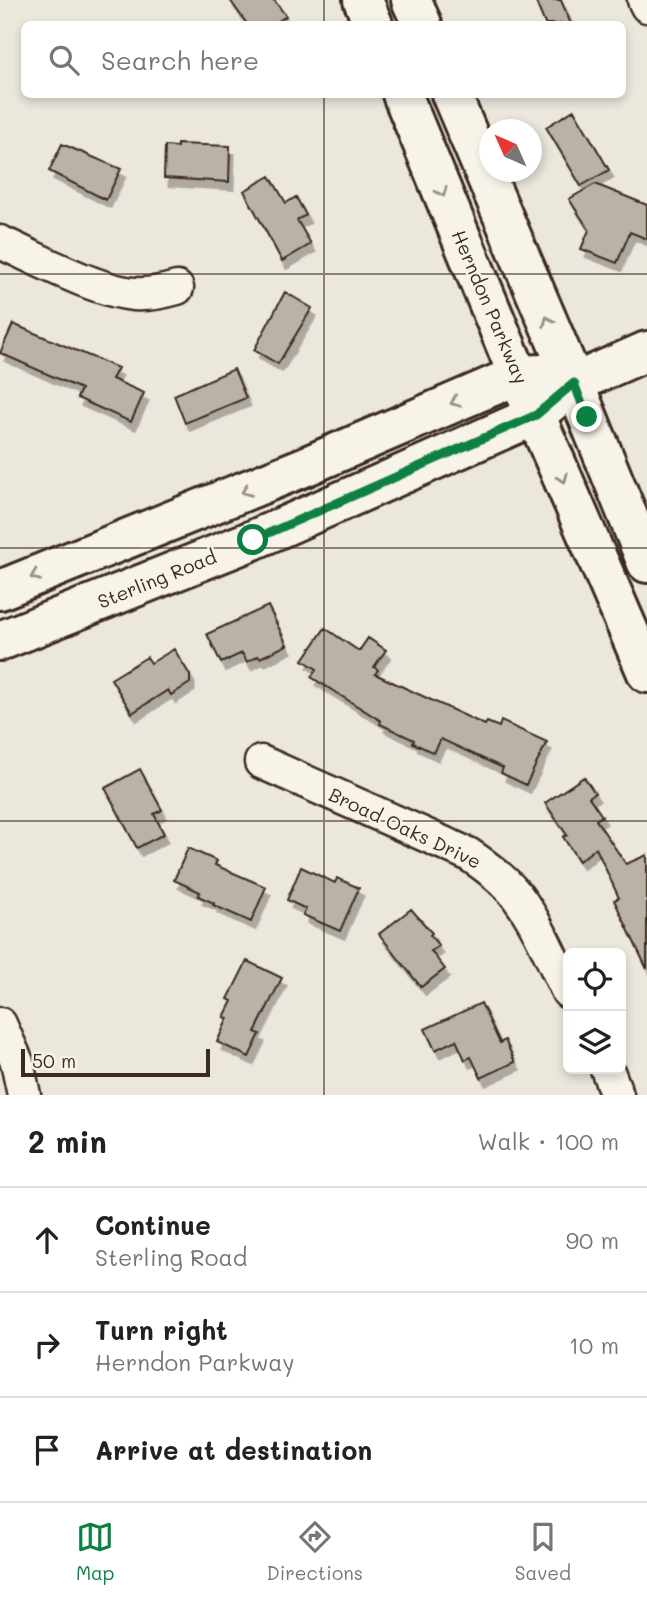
<!DOCTYPE html>
<meta charset="utf-8">
<style>
body{margin:0;font-family:Mali,sans-serif;background:#f6f6f6;color:#222}
.controls{position:absolute;right:21px;bottom:21px;display:grid;overflow:hidden;border-radius:10px;box-shadow:0 4px 10px #0003}
.controls button{width:63px;height:63px;display:grid;place-items:center;padding:0;border:0;border-bottom:2px solid #e0e0e0;background:#fff;color:#222;font:35px sans-serif}
.compass{position:absolute;left:479px;top:119px;width:63px;height:63px;border-radius:50%;background:#fff;box-shadow:0 4px 10px #0003;rotate:315deg}
.scale{position:absolute;left:21px;bottom:18px;width:189px;box-sizing:border-box;padding-left:7px;border:4px solid #3b2a1e;border-top:0;font-size:19px;line-height:24px;white-space:nowrap;color:#3b2a1e;-webkit-text-stroke:5px #f7f3e8;paint-order:stroke}
.stop{position:absolute;width:21px;height:21px;margin:-16px;border:5px solid #0b8043;border-radius:50%;background:#fff}
.stop.end{background:#0b8043;border-color:#fff;box-shadow:0 2px 7px #0008}
.list{margin:0;padding:0;list-style:none}
h2{display:flex;justify-content:space-between;align-items:center;height:91px;margin:0;padding:0 28px;font-size:30px}
h2 small{font-size:23px;font-weight:400;color:#767676}
.list li{display:grid;grid-template-columns:46px 1fr auto;gap:21px;align-items:center;box-sizing:border-box;height:105px;padding:0 28px;border-top:2px solid #e0e0e0}
.list b{display:block;font-size:26px;white-space:nowrap}
.list p{margin:0;font-size:23px;white-space:nowrap;color:#767676}
.list em{font-size:23px;font-style:normal;color:#767676}
.icon{flex:none;width:38px;height:38px;fill:none;stroke:currentColor;stroke-width:2;stroke-linecap:round;stroke-linejoin:round}
.map{position:relative;flex:none;width:647px;height:1095px;overflow:hidden}
.search{position:absolute;background:#fff;box-shadow:0 4px 10px #0003;left:21px;right:21px;top:21px;height:77px;display:flex;align-items:center;gap:18px;box-sizing:border-box;padding:0 24px;border-radius:10px;color:#767676;font-size:26px}
.sheet{height:406px;background:#fff}
nav{display:flex;justify-content:space-around;align-items:center;box-sizing:border-box;height:98px;border-top:2px solid #e0e0e0;background:#fff;font-size:19px;color:#767676}
nav a{display:grid;justify-items:center;gap:4px}
nav .on{color:#0b8043}
.map>svg:first-child{display:block}
.building{fill:#bab2a7;stroke:#3b2a1e;stroke-width:2;filter:url(#shadow)}
.lines{fill:none;stroke-linecap:round;stroke-linejoin:round}
.minor-casing{stroke:#3b2a1e;stroke-width:37}
.major-casing{stroke:#3b2a1e;stroke-width:44}
.minor{stroke:#f7f3e8;stroke-width:32}
.major{stroke:#f7f3e8;stroke-width:38}
.oneway{stroke:#998e83}
.route{stroke:#0b8043;stroke-width:9}
.grid{fill:none;stroke:#3b2a1e;stroke-width:2;stroke-opacity:0.55}
.labels{text-anchor:middle;stroke-width:5;stroke-linejoin:round;paint-order:stroke}
.street-label{font-size:19px;fill:#3b2a1e;stroke:#f7f3e8}
</style>
<div class="map">
<svg width="647" height="1095" viewBox="0 0 647 1095">
<defs>
<filter id="shadow"><feDropShadow dx="4.5" dy="8" stdDeviation="0" flood-color="#0004"/></filter>
</defs>
<rect width="100%" height="100%" fill="#ece7dc"/>
<filter id="ink" filterUnits="userSpaceOnUse"><feTurbulence type="fractalNoise" baseFrequency=".0143" numOctaves="2"/><feDisplacementMap in="SourceGraphic" scale="14" xChannelSelector="R" yChannelSelector="G"/><feConvolveMatrix kernelMatrix="1 2 1 2 8 2 1 2 1" color-interpolation-filters="sRGB"/></filter>
<g filter="url(#ink)">
<!-- building -->
<path class="building" d="M230,0H274L286,16L274,24H247Z
M535,0H561L571,24H545Z
M574,110L609,170L581,186L546,127Z
M62,144L121,169L106,200L49,171Z
M177,144L230,146L229,182L164,178L165,146L177,147Z
M270,176L286,203L296,197L306,215L297,220L311,244L282,261L244,191Z
M595,184L647,205V239L630,232L617,263L581,249L589,230L569,199Z
M285,292L312,308L278,364L254,350Z
M13,324L118,368L112,379L144,393L131,422L77,398L81,389L0,353Z
M234,369L246,398L185,423L174,395Z
M268,606L287,645L260,658L258,656L247,662L242,653L221,663L207,634Z
M325,628L359,651L368,638L386,650L374,667L378,670L375,674L485,725L487,722L499,727L501,721L547,742L526,785L501,773L503,768L441,739L434,753L413,743L414,740L380,724L381,721L311,677L317,669L303,660Z
M174,649L190,675V683L171,695L168,690L132,713L111,679L147,657L151,663Z
M140,769L162,810L154,814L164,834L137,848L105,788Z
M584,777L595,793L589,797L602,816L596,820L626,864L647,855V969L614,900L619,898L596,848L579,861L563,837L567,835L545,803Z
M188,848L217,861L215,865L266,887L251,922L213,905L214,903L198,896L200,892L174,880Z
M301,867L335,883L337,878L359,888L340,931L303,915L306,909L287,900Z
M411,909L432,933L430,935L439,946L431,951L445,969L421,987L379,934Z
M247,961L282,978L255,1032L260,1034L249,1057L217,1042L228,1018L224,1017L232,1001L228,999Z
M481,1003L500,1043L505,1040L515,1062L481,1078L471,1057L465,1060L456,1040L435,1050L425,1029Z"/>
<g class="lines">
<defs>
<path id="minor" d="M644,0L647,6
M0,242C36,258 96,291 134,294C149,295 163,292 177,288
M261,762L468,854C486,866 504,879 517,896C539,925 552,960 568,992
M0,1024L17,1062L24,1095
M607,1069L617,1095"/>
<path id="major" d="M363,0L373,24
M411,0L422,24
M402,94L518,375L647,673
M451,94L574,383L647,563
M0,590L304,467L518,375L542,374
M0,641L253,540L536,415L574,383L647,351"/>
</defs>
<!-- minor casing -->
<use href="#minor" class="minor-casing"/>
<!-- major casing -->
<use href="#major" class="major-casing"/>
<!-- minor -->
<use href="#minor" class="minor"/>
<!-- major -->
<use href="#major" class="major"/>
</g>
<!-- one-way arrows -->
<defs><path id="oneway-chevron" d="M-2-3.5L2.5 0L-2 3.5" fill="none" stroke-width="1.6" stroke-linecap="round" stroke-linejoin="round" transform="scale(1.75)"/></defs>
<g class="oneway">
<use href="#oneway-chevron" transform="translate(442 192) rotate(67)"/>
<use href="#oneway-chevron" transform="translate(548 321) rotate(-113)"/>
<use href="#oneway-chevron" transform="translate(455 402) rotate(157)"/>
<use href="#oneway-chevron" transform="translate(563 478) rotate(67)"/>
<use href="#oneway-chevron" transform="translate(246 491) rotate(158)"/>
<use href="#oneway-chevron" transform="translate(35 576) rotate(158)"/>
</g>
</g>
<g class="lines" filter="url(#ink)">
<!-- route -->
<path class="route" d="M253,540L536,415L574,383L587,417"/>
</g>
<!-- grid -->
<path class="grid" d="M324,0V24M324,94V1095M0,274H647M0,548H647M0,821H647"/>
<g class="labels">
<!-- street labels -->
<g class="street-label">
<text transform="translate(490 307) rotate(67)" y="7">Herndon Parkway</text>
<text transform="translate(157 579) rotate(-22)" y="7">Sterling Road</text>
<text transform="translate(405 828) rotate(25)" y="7">Broad Oaks Drive</text>
</g>
</g>
</svg>
<div class="controls">
<button><svg class="icon" aria-label="locate" viewBox="0 0 24 24"><circle cx="12" cy="12" r="6"/><path d="M12 2v4M12 18v4M2 12h4M18 12h4"/></svg></button>
<button><svg class="icon" aria-label="layers" viewBox="0 0 24 24"><path d="M12 4l9 5-9 5-9-5zM3 14l9 5 9-5"/></svg></button>
</div>
<svg class="compass" viewBox="-18 -18 36 36"><path d="M0-13l5 13h-10z" fill="#e53935"/><path d="M0 13l5-13h-10z" fill="#767676"/></svg>
<div class="scale">50 m</div>
<div class="stop" style="left:253px;top:540px"></div>
<div class="stop end" style="left:587px;top:417px"></div>
<div class="search"><svg class="icon" aria-label="search" viewBox="0 0 24 24"><circle cx="10" cy="10" r="6"/><path d="M15 15l6 6"/></svg>Search here</div>
</div>
<section class="sheet">
<h2>2 min<small>Walk · 100 m</small></h2>
<ul class="list">
<li><svg class="icon" aria-label="ahead" viewBox="0 0 24 24"><path d="M12 20V5M6 11l6-6 6 6"/></svg><div><b>Continue</b><p>Sterling Road</p></div><em>90 m</em></li>
<li><svg class="icon" aria-label="right" viewBox="0 0 24 24"><path d="M7 20v-9h11M14 6l5 5-5 5"/></svg><div><b>Turn right</b><p>Herndon Parkway</p></div><em>10 m</em></li>
<li><svg class="icon" aria-label="arrive" viewBox="0 0 24 24"><path d="M6 21V4h12l-3 4 3 4H6"/></svg><div><b>Arrive at destination</b></div></li>
</ul>
</section>
<nav>
<a class="on"><svg class="icon" aria-label="map" viewBox="0 0 24 24"><path d="M3 6l6-2 6 2 6-2v14l-6 2-6-2-6 2zM9 4v14M15 6v14"/></svg>Map</a>
<a><svg class="icon" aria-label="directions" viewBox="0 0 24 24"><path d="M12 3l9 9-9 9-9-9zM9 14v-3h6M13 9l2 2-2 2"/></svg>Directions</a>
<a><svg class="icon" aria-label="saved" viewBox="0 0 24 24"><path d="M7 4h10v16l-5-4-5 4z"/></svg>Saved</a>
</nav>
